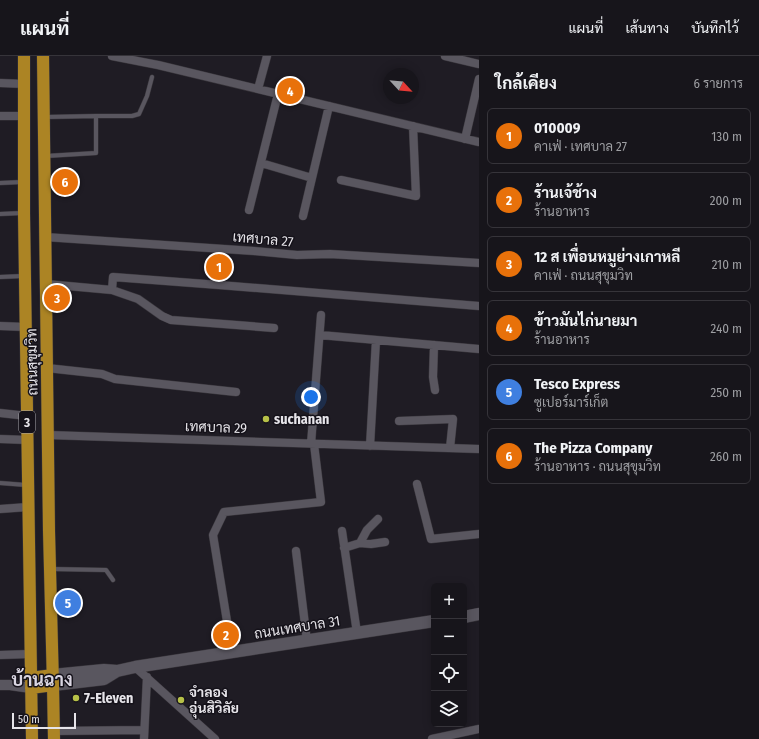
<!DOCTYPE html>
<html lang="th">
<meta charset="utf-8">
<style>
body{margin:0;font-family:"Fira Sans Condensed",Sarabun,sans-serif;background:#201e24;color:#f1f3f6}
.controls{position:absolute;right:12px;bottom:12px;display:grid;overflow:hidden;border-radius:6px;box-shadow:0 2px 10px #0003}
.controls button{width:36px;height:36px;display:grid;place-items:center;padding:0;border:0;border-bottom:1px solid #36343a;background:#17151b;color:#f1f3f6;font:20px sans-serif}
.compass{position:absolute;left:383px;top:12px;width:36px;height:36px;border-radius:50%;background:#17151b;box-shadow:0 2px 10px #0003;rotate:116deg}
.scale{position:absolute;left:12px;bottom:10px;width:64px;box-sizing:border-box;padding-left:4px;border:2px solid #e6e4e9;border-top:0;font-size:11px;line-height:14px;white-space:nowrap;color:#e6e4e9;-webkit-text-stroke:3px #15121a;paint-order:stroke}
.you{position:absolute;left:311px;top:341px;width:14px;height:14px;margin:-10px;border:3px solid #fff;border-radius:50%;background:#1a73e8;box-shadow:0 0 0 6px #1a73e833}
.badge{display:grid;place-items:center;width:26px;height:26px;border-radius:50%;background:#b7c148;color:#fff;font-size:13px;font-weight:700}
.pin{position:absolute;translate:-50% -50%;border:2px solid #fff;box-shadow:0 1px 4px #0006}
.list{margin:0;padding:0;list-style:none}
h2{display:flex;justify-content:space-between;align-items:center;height:52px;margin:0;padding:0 16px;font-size:17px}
h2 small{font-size:13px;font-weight:400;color:#9e9fa3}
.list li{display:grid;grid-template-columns:26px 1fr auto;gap:12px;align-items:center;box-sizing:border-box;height:56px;margin:0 8px 8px;padding:0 8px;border:1px solid #36343a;border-radius:6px}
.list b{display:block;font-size:15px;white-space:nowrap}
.list p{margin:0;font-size:13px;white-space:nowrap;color:#9e9fa3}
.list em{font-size:13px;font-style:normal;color:#9e9fa3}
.icon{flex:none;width:22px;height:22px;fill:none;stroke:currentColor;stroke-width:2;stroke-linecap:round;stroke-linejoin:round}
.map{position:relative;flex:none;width:479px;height:683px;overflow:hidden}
header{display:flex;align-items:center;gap:24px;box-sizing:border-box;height:56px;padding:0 20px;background:#17151b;border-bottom:1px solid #36343a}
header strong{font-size:19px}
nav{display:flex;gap:22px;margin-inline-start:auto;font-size:14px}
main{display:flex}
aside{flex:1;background:#17151b}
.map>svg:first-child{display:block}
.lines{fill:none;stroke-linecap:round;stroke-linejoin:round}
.service-casing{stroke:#3a373d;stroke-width:5}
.minor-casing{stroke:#3a373d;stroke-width:9}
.tertiary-casing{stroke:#3a373d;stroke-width:11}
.secondary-casing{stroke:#3a373d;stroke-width:13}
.trunk-casing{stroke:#3a373d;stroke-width:13}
.service{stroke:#59565f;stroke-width:4}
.minor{stroke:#59565f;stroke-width:8}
.tertiary{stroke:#59565f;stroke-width:10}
.secondary{stroke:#59565f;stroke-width:12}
.trunk{stroke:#ac8424;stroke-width:12}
.poi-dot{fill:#b7c148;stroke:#15121a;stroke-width:1.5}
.labels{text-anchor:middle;stroke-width:3;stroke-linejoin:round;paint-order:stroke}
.shield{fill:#15121a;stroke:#a7a5ab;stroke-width:1}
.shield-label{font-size:13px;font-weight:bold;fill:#e6e4e9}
.street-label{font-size:14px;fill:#e6e4e9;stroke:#15121a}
.poi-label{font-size:14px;font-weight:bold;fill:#e6e4e9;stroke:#15121a;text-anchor:start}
.district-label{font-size:18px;font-weight:bold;fill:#dad6e2;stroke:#15121a}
</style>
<header>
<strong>แผนที่</strong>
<nav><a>แผนที่</a><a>เส้นทาง</a><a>บันทึกไว้</a></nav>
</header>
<main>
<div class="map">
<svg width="479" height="683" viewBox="0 0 479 683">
<rect width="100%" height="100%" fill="#1f1c24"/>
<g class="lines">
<defs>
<path id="service" d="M46,61L96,60H132L139,58L147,40L152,21
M46,100L96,97V60
M0,127L22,126
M0,158L22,157
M0,221L23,220
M0,427L26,429
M51,513L106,514L113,524"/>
<path id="minor" d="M112,0L158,9L479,86
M445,0L479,8
M0,27L25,28
M258,33L267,0
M0,60H25
M465,83L479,23
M261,107L312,122
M341,124L416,140L413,70
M249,154L278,38
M303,160L329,50
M45,181L254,195L297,199L330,198L479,207
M46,228L112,234L138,243L162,260L171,264L274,272
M112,234L113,221L219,229L479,250
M0,270L26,271
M320,279L479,293
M434,289L433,321L435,334
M47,312L102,318L115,323L236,336
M0,357L27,360
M399,365L453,363L450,392
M48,379L479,393
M0,383L28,384
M311,388L321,259
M370,390L376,284
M417,428L431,483L479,478
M0,453L28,451
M342,475L357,577
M360,487L371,488L385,486
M344,492L360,487L367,474L378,463
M296,495L307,585
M232,596L213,479L224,456L321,446L314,388
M0,599L30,598
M135,611L215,683
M54,675L144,674
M144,683L147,621
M432,683L479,673"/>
<path id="tertiary" d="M0,629H10L31,632"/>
<path id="secondary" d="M464,561L479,558
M53,619L104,614L117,615L135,611L434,565
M53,629L104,623L117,615"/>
<path id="trunk" d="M24,0V157L32,683
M43,0L49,475L53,629L54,683
M30,622L53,619
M31,632L53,629"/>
</defs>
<!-- service casing -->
<use href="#service" class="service-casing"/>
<!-- minor casing -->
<use href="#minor" class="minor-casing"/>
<!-- tertiary casing -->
<use href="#tertiary" class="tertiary-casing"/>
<!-- secondary casing -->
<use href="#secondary" class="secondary-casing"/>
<!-- trunk casing -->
<use href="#trunk" class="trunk-casing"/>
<!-- service -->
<use href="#service" class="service"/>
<!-- minor -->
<use href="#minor" class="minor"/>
<!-- tertiary -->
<use href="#tertiary" class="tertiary"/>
<!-- secondary -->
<use href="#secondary" class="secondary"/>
<!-- trunk -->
<use href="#trunk" class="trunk"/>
</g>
<!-- markers -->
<g class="poi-dot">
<circle cx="266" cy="363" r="4"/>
<circle cx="76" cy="642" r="4"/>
<circle cx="181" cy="644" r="4"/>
</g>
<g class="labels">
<!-- shield labels -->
<rect class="shield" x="19" y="355" width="16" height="22" rx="3"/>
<g class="shield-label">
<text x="27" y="371">3</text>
</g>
<!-- street labels -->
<g class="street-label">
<text transform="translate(263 183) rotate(5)" y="5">เทศบาล 27</text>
<text transform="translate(32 306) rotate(-91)" y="5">ถนนสุขุมวิท</text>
<text transform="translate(216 371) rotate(2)" y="5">เทศบาล 29</text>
<text transform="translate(297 571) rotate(-9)" y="5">ถนนเทศบาล 31</text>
</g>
<!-- poi labels -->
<g class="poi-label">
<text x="274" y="368">suchanan</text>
<text x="189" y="641">จำลอง<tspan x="189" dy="16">อุ่นสิวิลัย</tspan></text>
<text x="84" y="647">7-Eleven</text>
</g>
<!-- district labels -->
<g class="district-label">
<text x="42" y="630">บ้านฉาง</text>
</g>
</g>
</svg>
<div class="controls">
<button>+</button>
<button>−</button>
<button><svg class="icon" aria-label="locate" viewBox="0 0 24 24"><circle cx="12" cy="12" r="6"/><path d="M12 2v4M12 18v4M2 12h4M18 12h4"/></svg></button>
<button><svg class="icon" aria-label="layers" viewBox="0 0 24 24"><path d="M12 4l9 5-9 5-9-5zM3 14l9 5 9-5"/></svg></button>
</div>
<svg class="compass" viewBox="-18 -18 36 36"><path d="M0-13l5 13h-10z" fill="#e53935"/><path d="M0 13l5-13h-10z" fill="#9e9fa3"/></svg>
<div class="scale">50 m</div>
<div class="you"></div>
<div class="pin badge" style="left:219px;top:211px;background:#e8710a">1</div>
<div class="pin badge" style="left:226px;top:579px;background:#e8710a">2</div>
<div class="pin badge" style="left:57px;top:242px;background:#e8710a">3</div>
<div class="pin badge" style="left:290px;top:35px;background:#e8710a">4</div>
<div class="pin badge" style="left:68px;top:547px;background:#3f7fe0">5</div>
<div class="pin badge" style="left:65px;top:126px;background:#e8710a">6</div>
</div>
<aside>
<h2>ใกล้เคียง<small>6 รายการ</small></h2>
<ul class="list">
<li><span class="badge" style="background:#e8710a">1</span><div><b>010009</b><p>คาเฟ่ · เทศบาล 27</p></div><em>130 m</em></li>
<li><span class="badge" style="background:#e8710a">2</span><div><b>ร้านเจ้ช้าง</b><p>ร้านอาหาร</p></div><em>200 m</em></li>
<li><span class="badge" style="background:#e8710a">3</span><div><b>12 ส เพื่อนหมูย่างเกาหลี</b><p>คาเฟ่ · ถนนสุขุมวิท</p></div><em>210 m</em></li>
<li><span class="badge" style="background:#e8710a">4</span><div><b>ข้าวมันไก่นายมา</b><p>ร้านอาหาร</p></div><em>240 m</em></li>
<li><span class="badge" style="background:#3f7fe0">5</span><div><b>Tesco Express</b><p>ซูเปอร์มาร์เก็ต</p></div><em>250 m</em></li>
<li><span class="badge" style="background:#e8710a">6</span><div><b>The Pizza Company</b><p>ร้านอาหาร · ถนนสุขุมวิท</p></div><em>260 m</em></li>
</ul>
</aside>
</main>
